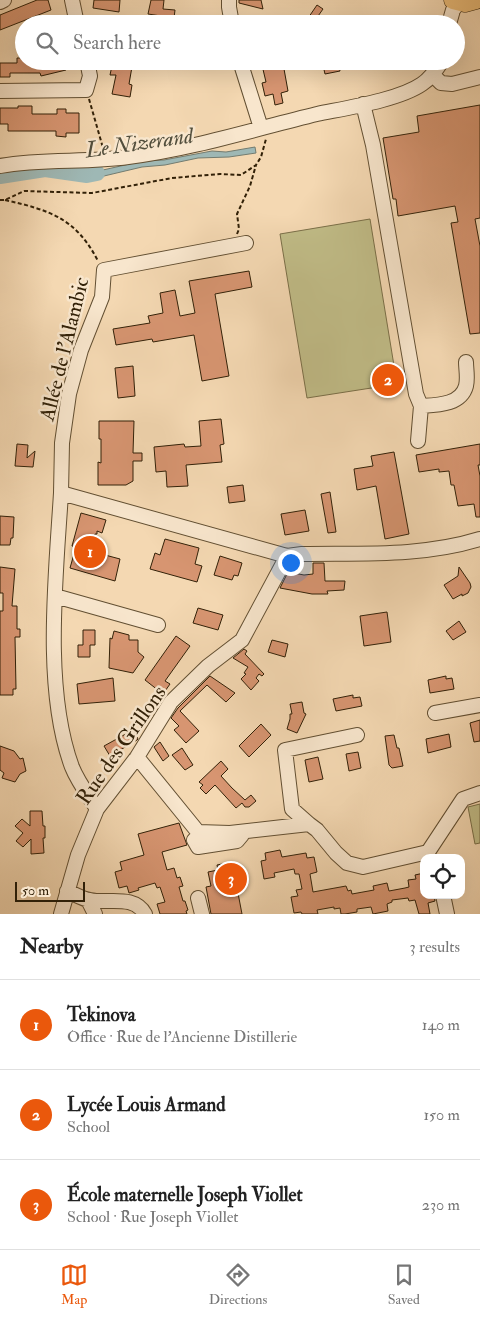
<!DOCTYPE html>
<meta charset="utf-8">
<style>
body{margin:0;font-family:"IM FELL Double Pica",serif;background:#f6f6f6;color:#222}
.controls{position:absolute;right:15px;bottom:15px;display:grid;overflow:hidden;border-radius:10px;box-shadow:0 5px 20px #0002}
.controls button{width:45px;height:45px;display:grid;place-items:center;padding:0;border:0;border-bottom:1px solid #e0e0e0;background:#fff;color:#222;font:25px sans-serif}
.scale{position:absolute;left:15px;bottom:12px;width:70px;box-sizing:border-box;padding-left:5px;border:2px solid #322108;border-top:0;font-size:14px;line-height:18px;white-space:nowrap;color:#322108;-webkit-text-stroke:4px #f8e6cd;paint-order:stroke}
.you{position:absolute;left:290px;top:562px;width:18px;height:18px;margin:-12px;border:4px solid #fff;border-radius:50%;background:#1a73e8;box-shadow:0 0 0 8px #1a73e833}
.badge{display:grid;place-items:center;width:32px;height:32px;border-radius:50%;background:#ea580c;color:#fff;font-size:16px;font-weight:700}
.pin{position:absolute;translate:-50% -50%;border:2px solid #fff;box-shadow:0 1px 5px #0006}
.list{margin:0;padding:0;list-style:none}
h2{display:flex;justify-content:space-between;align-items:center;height:65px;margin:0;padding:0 20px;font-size:21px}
h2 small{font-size:16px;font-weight:400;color:#767676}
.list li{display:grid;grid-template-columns:32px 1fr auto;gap:15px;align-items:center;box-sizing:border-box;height:90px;padding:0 20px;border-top:1px solid #e0e0e0}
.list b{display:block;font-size:19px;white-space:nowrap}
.list p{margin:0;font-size:16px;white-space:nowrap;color:#767676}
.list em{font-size:16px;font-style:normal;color:#767676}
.icon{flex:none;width:28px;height:28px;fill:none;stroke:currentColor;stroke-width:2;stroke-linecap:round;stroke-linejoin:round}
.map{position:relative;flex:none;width:480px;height:914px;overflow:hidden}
.search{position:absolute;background:#fff;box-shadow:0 5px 20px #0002;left:15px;right:15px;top:15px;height:55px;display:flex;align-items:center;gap:12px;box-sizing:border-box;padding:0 18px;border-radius:28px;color:#767676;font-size:19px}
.sheet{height:335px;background:#fff}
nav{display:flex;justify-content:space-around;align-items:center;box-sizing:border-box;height:70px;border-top:1px solid #e0e0e0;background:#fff;font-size:14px;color:#767676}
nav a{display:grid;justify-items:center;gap:2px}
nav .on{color:#ea580c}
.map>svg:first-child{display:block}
.green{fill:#c1bd88;stroke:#7a6f48}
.water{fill:#9eb8b5;stroke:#737c70}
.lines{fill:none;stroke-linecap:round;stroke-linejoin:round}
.river{stroke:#9eb8b5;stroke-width:16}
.building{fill:#d79571;stroke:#322108}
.minor-casing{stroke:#624f32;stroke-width:16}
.major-casing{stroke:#322108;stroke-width:19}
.path{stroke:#322108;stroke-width:2;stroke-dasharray:4 2.5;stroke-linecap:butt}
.minor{stroke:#f8e6cd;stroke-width:14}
.major{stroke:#eabc79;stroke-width:18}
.labels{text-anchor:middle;stroke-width:5;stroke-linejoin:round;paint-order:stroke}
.street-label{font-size:21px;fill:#322108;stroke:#f8e6cd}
.water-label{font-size:22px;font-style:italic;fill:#524e3c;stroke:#f8e6cd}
</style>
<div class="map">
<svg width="480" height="914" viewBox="0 0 480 914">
<rect width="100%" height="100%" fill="#f4d8b2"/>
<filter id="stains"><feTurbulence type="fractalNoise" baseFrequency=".004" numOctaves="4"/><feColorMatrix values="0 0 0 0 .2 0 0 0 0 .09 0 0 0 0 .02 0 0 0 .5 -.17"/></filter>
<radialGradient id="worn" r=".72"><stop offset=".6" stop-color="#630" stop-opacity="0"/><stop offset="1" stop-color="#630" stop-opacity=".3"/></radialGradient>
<!-- green -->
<path class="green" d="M370,219L397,384L307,398L280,234Z
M480,804V843L475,844L468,807Z"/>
<!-- water -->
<path class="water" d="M255,147L256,153L229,157L198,158L165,165L142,167L104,176L87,177L62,170L0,180V174L13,173L41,167H75L85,172H94L143,161L164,160L212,151L226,152Z"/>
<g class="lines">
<!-- river -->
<path class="river" d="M0,176L45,169L87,175L97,173"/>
</g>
<!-- building -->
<path class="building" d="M37,0H48L51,10L0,30V15Z
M94,0H120L119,12L93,8Z
M151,0H164L163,9L175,10L174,18L148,14Z
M239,0H261L263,9L239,3Z
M317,5L323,9L316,19L324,24H304Z
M17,58H24V61H35V64L64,61L66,70L41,76L40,73H10V77H0V63H17Z
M113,61H133L129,84L132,85L130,97L112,94L116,75H110Z
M261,61H303V65L284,69L288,91L281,93L283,103L275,105L273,94L265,96L262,83L266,82Z
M322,61H338L340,71L325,74Z
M480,105V218L475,219L480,246V333L470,334L451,223L458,222L455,206L398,216L396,199H393L383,138L419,132L417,116Z
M18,106H32V114H57V109H66V113H79V133H66V137L56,136V131H8V124H0V108H18Z
M249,271L252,287L215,294L229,376L202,381L194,335L153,342L152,339L116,345L113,329L150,323L148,316L163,313L160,293L175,290L180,316L195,313L189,281Z
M133,366L135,396L118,398L115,368Z
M221,419L224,444L220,445L222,462L186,465L188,486L167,487L166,471L156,472L154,447L184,444L185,447L201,446L199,421Z
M99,421H134L133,453H142V461H133V481L126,485H98V462L101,463V439H99Z
M17,444L28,445L27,458L35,451L33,467L15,466Z
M480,444V465H478L480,476V517H476L474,504L458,506L454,485H451L449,471L439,472V469L419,472L416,455Z
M394,452L409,534L385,539L376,486L357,490L354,469L373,466L371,456Z
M243,485L245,501L229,503L227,487Z
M330,492L336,532L328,533L321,494Z
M305,510L309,531L285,535L281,514Z
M81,513L106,520L102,533L97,531V534H95L90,551L120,559L115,581L70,568L76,547L72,546Z
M0,516L14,517L13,538H11L10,545H0Z
M165,539L199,548L195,564L202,566L197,582L150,569L155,553L160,555Z
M220,556L242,563L238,576L234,575L232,580L214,575Z
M313,563H324L325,581H345L344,590L327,591L328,594H312L280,588L288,572L304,575L313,574Z
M0,567L15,569L12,606H17V629H20V637H15L16,689H13V695H0V611H3V593H0Z
M459,567L470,583L471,587L468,593L462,596V594L453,599L444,585L458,576Z
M198,608L223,615L218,630L193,623Z
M387,612L391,642L364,646L360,616Z
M459,621L466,632L453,640L446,631Z
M83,630H95V645H90V657H78V645H83Z
M114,631L129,635V640H138V652L144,657L133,673L109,668L110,638L112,639Z
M176,636L190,646L165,681L170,684L163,694L145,680Z
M272,640L288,644L285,657L268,652Z
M244,649L247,651L245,654L264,674L262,676L259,674L256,678L259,681L251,690L241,679L246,674L244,673L248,667L233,658Z
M210,676L235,693L226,702L207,685L180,711L199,731L186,743L174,730L179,726L171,718L178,708Z
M446,676V679L452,678L454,689L430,693L428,680Z
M113,678L115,701L79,704L77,684Z
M353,695V698L360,697L362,706L336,711L333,699Z
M302,702L304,713L306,714L297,733L287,729L290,719V714H292L290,704Z
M480,720V741L474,742L470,723Z
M261,724L271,735L249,757L239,746Z
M133,730L138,739L137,740L110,756L104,746Z
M449,734L451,747L428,753L426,739Z
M394,735L397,748H399L403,766L392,768L389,765L385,736Z
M160,742L169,756L163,761L154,747Z
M0,746L14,751L20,759L23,758L26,771L20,774L15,782L2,778L4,773L0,770Z
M182,748L193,765L185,770L172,755Z
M358,752L361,768L349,771L346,754Z
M318,757L323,779L309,782L305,760Z
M221,761L228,769L221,776L232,788L245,800L251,795L256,801L249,807H245L242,803L236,808L215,785L206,794L200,788L203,785L199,782Z
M30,811H42L43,826H45V838H43L44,853L31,854V839L23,847L16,841L23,833L15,826L22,819L30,826Z
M179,823L187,845L162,852L167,870L174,868L177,878L180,877L183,886L179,887L183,901H185L188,910L186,911L187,914H160L157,904L165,902L160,887L157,888L155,883L138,888L139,890L129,893L127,886L119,888L115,872L122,870L120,862L144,855L138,834Z
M280,850L282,857L306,853L307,858L314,857L317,872L310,874L313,892L346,886L348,891L351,890L352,894L374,890L373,886L387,883L389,891L405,888L409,887L408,880L416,879L415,875L424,873V895H434L435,901L428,903L430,914H419L415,900L409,901L408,898L392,900V902L387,904L388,911L373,914L371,907L357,909V912L345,914H341L340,908L334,909V907L317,910L318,914H302L301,912L294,913L291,897L298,896L296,890L302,889L299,874H295L294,869L274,873L275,877L264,879L261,861L266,860L265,853Z
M232,862L242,914H211L206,887L211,886L208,872L218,870L217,865Z"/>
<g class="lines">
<defs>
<path id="minor" d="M72,0L77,24
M229,0V7L232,24
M0,2L4,0
M449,24L453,10L459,2
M240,61L261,128
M433,75L441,83L452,84L480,77
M0,91L86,90L90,76L87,61
M363,104L373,145L416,394L421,406L418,441
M0,166C42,158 86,163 128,157C192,149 255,129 317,114C346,108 399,100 422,84C431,78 436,70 442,61
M421,406C437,405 461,405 466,386C468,378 466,369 466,362
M61,493L62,443L69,394L81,350L102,297L104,270L246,243
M55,596L158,625
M435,713L480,705
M137,757L198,832L230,833L309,824L317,830L336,853L347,863L363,867L428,852L463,799L480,793
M97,809C88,795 78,782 72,767C43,689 56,575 61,493L287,556L302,554C361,553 422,557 480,539
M309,824L292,809L285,750L357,735
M201,834L194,840L198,847L237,841L242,835
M67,891C75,894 82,899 90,900C108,904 134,894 145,914
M443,895L447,914
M198,898L202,914
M88,900L95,914
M61,914L78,855L97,809L137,757L171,702L208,666L242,640L287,556"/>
<path id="major" d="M453,0L465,3L476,0"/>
</defs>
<!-- minor casing -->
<use href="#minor" class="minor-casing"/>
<!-- major casing -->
<use href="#major" class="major-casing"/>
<!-- path -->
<path class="path" d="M89,99L103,148
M0,200H5L24,191L92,193L172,178L220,174L241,175L256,165L261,157L266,139
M5,200C49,210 76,218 98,261
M237,234L239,229L237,214L250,186L256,165"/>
<!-- minor -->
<use href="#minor" class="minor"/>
<!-- major -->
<use href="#major" class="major"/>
</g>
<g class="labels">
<!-- street labels -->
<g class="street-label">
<text transform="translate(64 349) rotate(-76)" y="7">Allée de l'Alambic</text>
<text transform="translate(121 745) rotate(-55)" y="7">Rue des Grillons</text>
</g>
<!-- water labels -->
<g class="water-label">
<text transform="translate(139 142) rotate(-8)" y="8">Le Nizerand</text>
</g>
</g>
<rect width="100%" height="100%" filter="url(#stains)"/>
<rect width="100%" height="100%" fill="url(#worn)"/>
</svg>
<div class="controls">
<button><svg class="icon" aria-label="locate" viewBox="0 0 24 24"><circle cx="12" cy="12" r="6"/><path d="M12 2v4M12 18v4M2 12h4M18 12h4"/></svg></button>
</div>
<div class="scale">50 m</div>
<div class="you"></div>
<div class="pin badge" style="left:90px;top:552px">1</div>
<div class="pin badge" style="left:388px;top:380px">2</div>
<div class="pin badge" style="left:231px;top:879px">3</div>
<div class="search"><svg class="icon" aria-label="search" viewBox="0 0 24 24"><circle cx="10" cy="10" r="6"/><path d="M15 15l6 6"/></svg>Search here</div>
</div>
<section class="sheet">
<h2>Nearby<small>3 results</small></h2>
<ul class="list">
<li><span class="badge">1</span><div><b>Tekinova</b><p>Office · Rue de l'Ancienne Distillerie</p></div><em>140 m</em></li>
<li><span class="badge">2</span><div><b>Lycée Louis Armand</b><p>School</p></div><em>150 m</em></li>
<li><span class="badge">3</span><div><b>École maternelle Joseph Viollet</b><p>School · Rue Joseph Viollet</p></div><em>230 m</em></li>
</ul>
</section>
<nav>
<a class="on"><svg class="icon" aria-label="map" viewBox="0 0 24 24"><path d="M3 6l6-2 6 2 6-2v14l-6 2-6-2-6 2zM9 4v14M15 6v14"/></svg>Map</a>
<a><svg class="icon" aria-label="directions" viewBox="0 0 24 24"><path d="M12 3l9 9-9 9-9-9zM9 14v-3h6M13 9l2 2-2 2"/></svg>Directions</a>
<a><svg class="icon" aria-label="saved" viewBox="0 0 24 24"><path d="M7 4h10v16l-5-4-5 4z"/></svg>Saved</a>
</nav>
